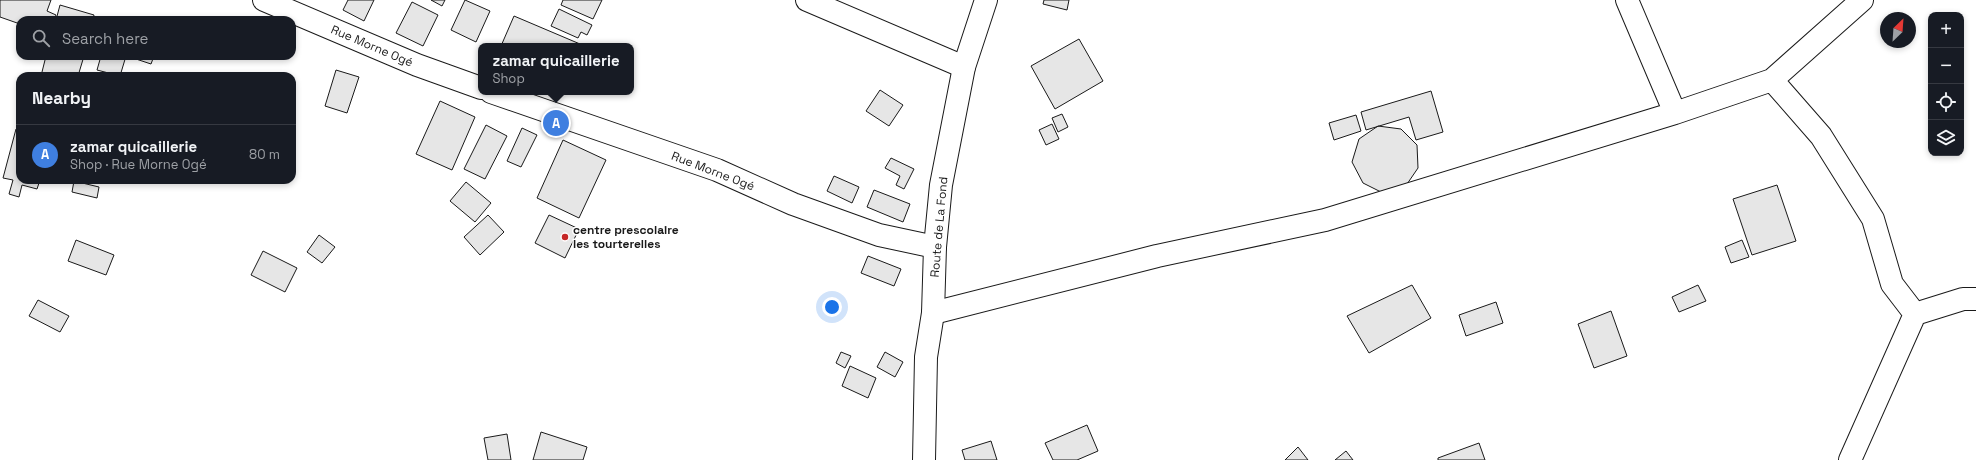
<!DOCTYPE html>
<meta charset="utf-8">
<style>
body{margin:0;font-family:"Space Grotesk",sans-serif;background:#242831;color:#f1f3f6}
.controls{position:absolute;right:12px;top:12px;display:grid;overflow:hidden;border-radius:8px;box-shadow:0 2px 6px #0003}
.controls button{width:36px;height:36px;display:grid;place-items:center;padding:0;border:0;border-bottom:1px solid #363941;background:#171b24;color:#f1f3f6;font:20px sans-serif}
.compass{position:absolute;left:1880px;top:12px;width:36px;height:36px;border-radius:50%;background:#171b24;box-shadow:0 2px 6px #0003;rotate:25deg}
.you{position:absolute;left:832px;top:307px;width:14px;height:14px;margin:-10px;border:3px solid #fff;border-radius:50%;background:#1a73e8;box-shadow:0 0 0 6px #1a73e833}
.badge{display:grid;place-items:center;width:26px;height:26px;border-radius:50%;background:#1a73e8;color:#fff;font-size:13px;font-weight:700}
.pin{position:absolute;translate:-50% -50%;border:2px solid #fff;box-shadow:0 1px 4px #0006}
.popup{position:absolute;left:478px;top:43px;width:156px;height:52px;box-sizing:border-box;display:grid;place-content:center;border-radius:8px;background:#171b24;filter:drop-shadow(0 1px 3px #0005);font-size:13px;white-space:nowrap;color:#9ea1a6}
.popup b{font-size:15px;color:#f1f3f6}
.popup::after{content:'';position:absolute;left:50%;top:100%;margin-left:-8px;border:8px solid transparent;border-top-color:#171b24}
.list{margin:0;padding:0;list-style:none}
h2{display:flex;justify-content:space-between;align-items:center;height:52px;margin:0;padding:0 16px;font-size:17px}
h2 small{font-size:13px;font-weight:400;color:#9ea1a6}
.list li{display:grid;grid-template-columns:26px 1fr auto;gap:12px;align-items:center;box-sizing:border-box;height:60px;padding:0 16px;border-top:1px solid #363941}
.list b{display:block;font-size:15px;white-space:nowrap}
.list p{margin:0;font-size:13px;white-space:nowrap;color:#9ea1a6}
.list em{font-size:13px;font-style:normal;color:#9ea1a6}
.icon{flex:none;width:22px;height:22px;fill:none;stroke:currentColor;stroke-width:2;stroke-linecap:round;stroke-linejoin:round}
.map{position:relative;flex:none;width:1976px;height:460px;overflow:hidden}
.search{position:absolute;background:#171b24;box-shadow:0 2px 6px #0003;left:16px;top:16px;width:280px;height:44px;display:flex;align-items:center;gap:10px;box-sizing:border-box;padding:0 14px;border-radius:12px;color:#9ea1a6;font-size:15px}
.panel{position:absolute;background:#171b24;box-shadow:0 2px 6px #0003;left:16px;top:72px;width:280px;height:112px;border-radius:12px}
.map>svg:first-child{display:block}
.building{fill:#e6e6e6;stroke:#1a1a1a}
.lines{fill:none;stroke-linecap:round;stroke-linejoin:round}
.street-casing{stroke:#1a1a1a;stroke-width:24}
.secondary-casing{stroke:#1a1a1a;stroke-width:24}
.street{stroke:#fff;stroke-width:22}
.secondary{stroke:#fff;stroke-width:22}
.poi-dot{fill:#c62828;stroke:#fff;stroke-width:1.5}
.labels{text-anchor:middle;stroke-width:3;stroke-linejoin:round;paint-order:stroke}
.street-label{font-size:12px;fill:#1a1a1a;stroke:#fff}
.poi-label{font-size:12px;font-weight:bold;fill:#1a1a1a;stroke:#fff;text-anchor:start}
</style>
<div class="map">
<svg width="1976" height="460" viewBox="0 0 1976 460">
<rect width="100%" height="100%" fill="#fff"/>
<!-- building -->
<path class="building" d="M0,0H51L47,11L56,15L54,20H20V24L0,17Z
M348,0H374L364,21L343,10Z
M431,0H445L442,6Z
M465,0L490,11L476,42L451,30Z
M563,0H602L593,19L561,5Z
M1044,0H1069L1067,10L1043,4Z
M412,2L438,15L423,46L396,33Z
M60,5L94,15L93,20H56Z
M559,9L592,25L587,35L581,32L578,38L551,26Z
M514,16L580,44L579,46H501Z
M1079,39L1103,81L1055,109L1031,66Z
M46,56H84L78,76H41Z
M101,56H126L120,76L97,70Z
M127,56H154L151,64Z
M336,70L359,77L347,113L325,106Z
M880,90L903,105L889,126L866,111Z
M1431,91L1443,132L1416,140L1409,117L1366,130L1361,112Z
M542,92H559L556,98Z
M440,101L475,117L452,170L416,154Z
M1062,114L1068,127L1058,132L1052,118Z
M1356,115L1361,131L1334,140L1329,123Z
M1052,124L1059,139L1046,145L1039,130Z
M486,125L507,136L485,179L464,169Z
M1378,126L1401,129L1417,145L1418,168L1405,187L1383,193L1363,183L1352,162L1359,139Z
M522,128L537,135L521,167L507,161Z
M16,129L20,131V180H40L37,189L22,185L19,197L9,194L13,180L3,178Z
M563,140L606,160L579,218L537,198Z
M891,158L914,169L904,189L896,185L900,176L885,168Z
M834,176L859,187L852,203L827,191Z
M74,181L99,187L97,198L72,192Z
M466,182L491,203L475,222L450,201Z
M1777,185L1796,241L1752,255L1733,199Z
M874,190L910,204L903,222L867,207Z
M488,215L504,232L480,255L464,237Z
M549,215L579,229L565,258L535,243Z
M319,235L335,247L322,263L307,252Z
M76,240L114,255L106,275L68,261Z
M1742,240L1749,257L1731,263L1725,247Z
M263,251L297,268L285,292L251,275Z
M868,256L901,269L894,286L861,273Z
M1412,285L1431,318L1369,353L1347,316Z
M1698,285L1706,301L1679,312L1672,297Z
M38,300L69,316L60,332L29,316Z
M1496,302L1503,323L1466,336L1459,315Z
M1611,311L1627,356L1594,368L1578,324Z
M841,352L851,356L845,368L836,363Z
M885,352L903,362L895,377L877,367Z
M850,366L876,378L868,398L842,386Z
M1087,425L1098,451L1077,460H1053L1045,443Z
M541,432L587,447L583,460H533Z
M507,434L511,460H488L484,438Z
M991,441L997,460H965L962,450Z
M1479,443L1485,460H1438V458Z
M1298,447L1308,460H1285Z
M1346,451L1353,460H1335Z"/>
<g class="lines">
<defs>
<path id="street" d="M264,0L417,65L481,88
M807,0L964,67
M1627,0L1675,113
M1772,80L1821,136L1873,219L1892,284L1915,314L1850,460
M491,92L717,170L793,204L879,235L935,247
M933,313L1157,256L1325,220L1675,113L1772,80L1862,0
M1915,314L1963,299H1976"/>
<path id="secondary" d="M924,460L926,357L933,313L935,247L941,185L964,67L986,0"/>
</defs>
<!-- street casing -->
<use href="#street" class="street-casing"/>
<!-- secondary casing -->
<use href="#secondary" class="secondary-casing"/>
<!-- street -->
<use href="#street" class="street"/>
<!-- secondary -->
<use href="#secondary" class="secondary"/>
</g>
<!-- markers -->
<circle class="poi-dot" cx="565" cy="237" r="4"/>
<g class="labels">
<!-- street labels -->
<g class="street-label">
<text transform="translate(372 46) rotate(23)" y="4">Rue Morne Ogé</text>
<text transform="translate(713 171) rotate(21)" y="4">Rue Morne Ogé</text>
<text transform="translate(939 227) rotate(-85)" y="4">Route de La Fond</text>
</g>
<!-- poi labels -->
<g class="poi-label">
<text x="573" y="234">centre prescolaire<tspan x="573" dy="14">les tourterelles</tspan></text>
</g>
</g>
</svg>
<div class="controls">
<button>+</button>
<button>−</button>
<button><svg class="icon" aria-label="locate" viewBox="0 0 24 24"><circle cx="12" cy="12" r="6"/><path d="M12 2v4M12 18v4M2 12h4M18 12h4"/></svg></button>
<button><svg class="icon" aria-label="layers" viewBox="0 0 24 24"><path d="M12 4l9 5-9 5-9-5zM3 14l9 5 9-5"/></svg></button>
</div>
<svg class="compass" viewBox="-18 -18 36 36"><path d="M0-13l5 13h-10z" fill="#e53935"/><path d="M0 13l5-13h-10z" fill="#9ea1a6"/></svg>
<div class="you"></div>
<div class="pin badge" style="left:556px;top:123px;background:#3f7fe0">A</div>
<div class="popup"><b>zamar quicaillerie</b>Shop</div>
<div class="search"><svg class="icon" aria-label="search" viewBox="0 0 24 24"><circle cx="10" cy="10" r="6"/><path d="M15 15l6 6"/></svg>Search here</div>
<section class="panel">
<h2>Nearby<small></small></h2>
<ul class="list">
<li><span class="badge" style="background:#3f7fe0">A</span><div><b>zamar quicaillerie</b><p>Shop · Rue Morne Ogé</p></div><em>80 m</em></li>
</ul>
</section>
</div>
